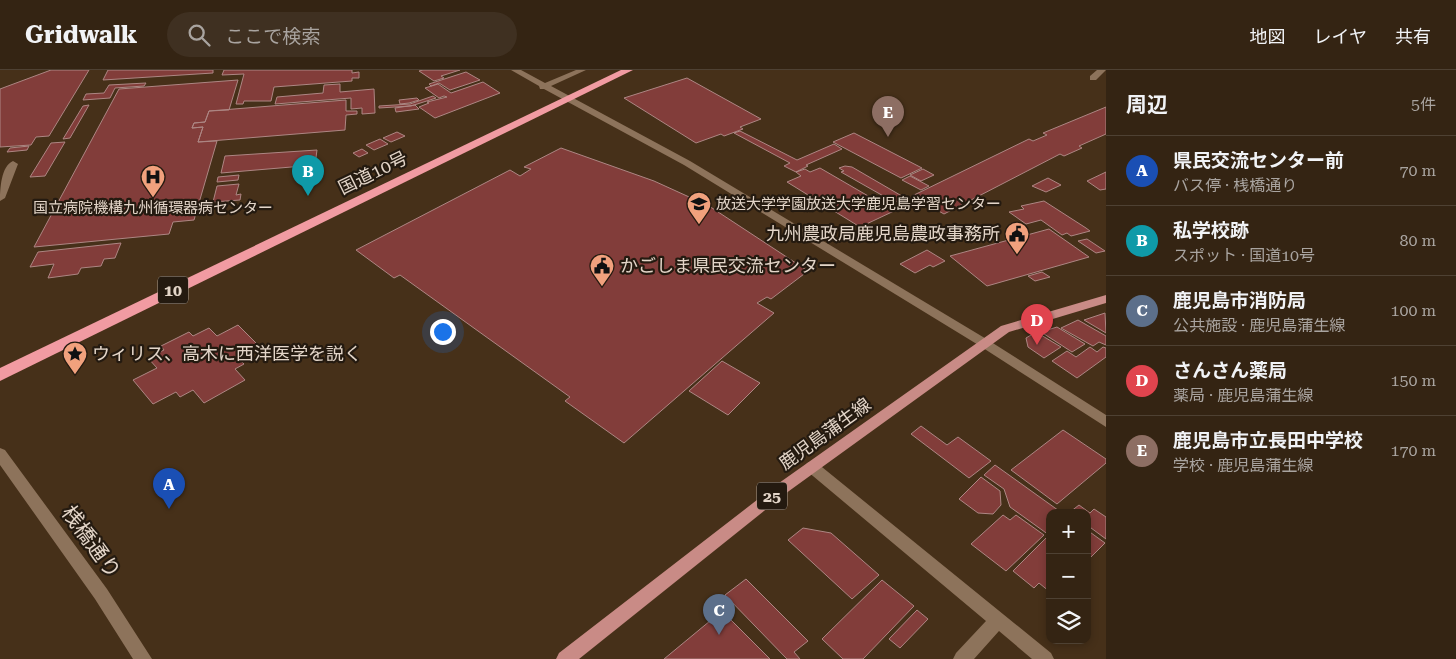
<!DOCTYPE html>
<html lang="ja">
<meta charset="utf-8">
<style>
body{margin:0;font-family:"Roboto Serif","Noto Sans JP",serif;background:#3f3021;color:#f1f3f6}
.controls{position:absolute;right:15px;bottom:15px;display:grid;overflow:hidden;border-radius:10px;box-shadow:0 2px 8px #0003}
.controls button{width:45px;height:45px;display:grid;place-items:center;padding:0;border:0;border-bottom:1px solid #4e4133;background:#342413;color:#f1f3f6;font:25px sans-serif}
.you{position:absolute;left:442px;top:261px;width:18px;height:18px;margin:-12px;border:4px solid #fff;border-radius:50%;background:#1a73e8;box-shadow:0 0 0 8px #1a73e833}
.badge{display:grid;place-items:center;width:32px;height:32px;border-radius:50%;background:#f1a17d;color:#fff;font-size:16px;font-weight:700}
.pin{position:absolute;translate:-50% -41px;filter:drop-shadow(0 1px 2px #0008)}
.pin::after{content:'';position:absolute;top:26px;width:18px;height:15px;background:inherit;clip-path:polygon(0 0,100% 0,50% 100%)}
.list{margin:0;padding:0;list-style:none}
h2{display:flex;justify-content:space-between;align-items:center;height:65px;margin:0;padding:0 20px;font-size:21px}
h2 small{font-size:16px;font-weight:400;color:#a9a4a0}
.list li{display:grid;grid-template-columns:32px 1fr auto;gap:15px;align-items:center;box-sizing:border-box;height:70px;padding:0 20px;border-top:1px solid #4e4133}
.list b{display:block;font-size:19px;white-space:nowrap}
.list p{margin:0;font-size:16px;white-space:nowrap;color:#a9a4a0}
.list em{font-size:16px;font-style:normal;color:#a9a4a0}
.icon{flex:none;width:28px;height:28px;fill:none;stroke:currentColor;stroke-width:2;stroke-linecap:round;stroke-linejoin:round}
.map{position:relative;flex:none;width:1106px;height:589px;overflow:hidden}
header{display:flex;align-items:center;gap:30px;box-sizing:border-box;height:70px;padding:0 25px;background:#342413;border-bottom:1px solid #4e4133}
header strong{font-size:24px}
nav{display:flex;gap:28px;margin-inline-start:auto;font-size:18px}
.search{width:350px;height:45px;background:#3f3021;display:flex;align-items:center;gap:12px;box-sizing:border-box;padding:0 18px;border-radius:28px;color:#a9a4a0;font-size:19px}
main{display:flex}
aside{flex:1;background:#342413}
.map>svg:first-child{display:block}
.building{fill:#823d3a;stroke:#ad8683}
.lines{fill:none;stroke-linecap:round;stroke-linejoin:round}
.minor{fill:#8d735b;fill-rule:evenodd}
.major{fill:#c98b86;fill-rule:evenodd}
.highway{fill:#f19ba2;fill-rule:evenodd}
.labels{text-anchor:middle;stroke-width:4.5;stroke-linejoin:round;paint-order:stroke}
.far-poi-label{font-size:15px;fill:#e3d5c8;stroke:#241a10;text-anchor:start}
.shield{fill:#241a10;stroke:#aa9d91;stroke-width:1}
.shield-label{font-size:16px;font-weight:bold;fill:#e3d5c8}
.street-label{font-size:18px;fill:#e3d5c8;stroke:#241a10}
.poi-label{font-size:18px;fill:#e3d5c8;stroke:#241a10;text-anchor:start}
.near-street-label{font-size:21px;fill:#e3d5c8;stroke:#241a10}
</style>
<header>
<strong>Gridwalk</strong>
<div class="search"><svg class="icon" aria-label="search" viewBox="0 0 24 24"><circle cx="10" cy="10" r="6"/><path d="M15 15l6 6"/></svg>ここで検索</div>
<nav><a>地図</a><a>レイヤ</a><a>共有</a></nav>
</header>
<main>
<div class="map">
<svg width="1106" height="589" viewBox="0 0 1106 589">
<rect width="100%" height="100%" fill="#463019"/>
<!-- building -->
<path class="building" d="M51,0H89L49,66L36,67L31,75L0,77V19Z
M108,0H213V3L103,10Z
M224,0H352V3L359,2V8H352V11L274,17L271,31H244L243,34H236L244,4L222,5Z
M423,0H460L441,6L444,8L434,11L419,1Z
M466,2L480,10L450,20L439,13L431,16L429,14Z
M687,8L761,49L740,57L743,59L724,66L721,64L696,73L624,28Z
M238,10L229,40L209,41L205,52L194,53L192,58L203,57L198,72L217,71L194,150L173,152L169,164L34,177L119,19Z
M483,12L500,23L435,48L419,37L429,33L427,32L447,27L444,26L439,28L425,18L438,14L451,23Z
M146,13L144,16L115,18L110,28L83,30L86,24L104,23L109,15Z
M340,14V22L374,19L375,43L362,44V38L351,39V28L275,34L277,27L323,23L324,15Z
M433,26L436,28L411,36L379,38V36L410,34Z
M417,28L419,30L409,33L400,34L399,30Z
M346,30V41H357V44L346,45L345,60L198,72L203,57L192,58L194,53L205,52L209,41Z
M89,35L70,68L63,69L83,36Z
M415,35L419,39L396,42L395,38Z
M1106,37V64L1079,76L1082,78L1064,86L1060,84L944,144L912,126L1029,69L1033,71L1047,65L1043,63Z
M740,61L797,90L834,74L842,79L806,95L808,96L796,102L784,96L790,93L734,63Z
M397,62L405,66L391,72L383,68Z
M854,63L922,98L901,108L833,72Z
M380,69L388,74L374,80L366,75Z
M65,72L45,106L30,107L51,73Z
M29,76L27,80L7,82L10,78Z
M561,78L654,111L709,136L808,201L771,229L767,227L757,233L774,243L624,373L565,331L570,327L400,205L394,208L356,180L510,100L520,106L531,99L524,97Z
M362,79L368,83L359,87L353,83Z
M317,80L315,95L221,103L225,86Z
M845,96L852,97L907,129L894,132L841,102L844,101L839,98Z
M820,98L894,141L860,157L787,112L801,106L796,102L805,99L810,102Z
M923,99L934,105L921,111L910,105Z
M1106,102V119L1100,120L1087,111Z
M239,105L238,110L217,112L218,107Z
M910,106L929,116L921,120L902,110Z
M1048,108L1061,115L1046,122L1032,116Z
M239,114L236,125L241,124L240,130L213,132L217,116Z
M1044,131L1086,158L1090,161L1071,166L1067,163L1062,165L1041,150L1026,154L1009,142L1024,139L1021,136Z
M1049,159L1089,187L987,216L950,186Z
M1087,169L1105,181L1096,183L1078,171Z
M121,173L115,188L104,189L101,196L81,198L78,204L48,208L54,194L30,197L38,182Z
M927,180L945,191L933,197L930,195L915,203L900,194Z
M1042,202L1050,207L1035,211L1028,206Z
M1105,243L1106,263L1084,250Z
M1078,250L1106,266V275L1099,272L1093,276L1061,258Z
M238,255L259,276L238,288L244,294L235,299L245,310L204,333L193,320L180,327L176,322L153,334L133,310L157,298L148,288L164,280L161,276L189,262L193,266L209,258L217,266Z
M1057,257L1085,274L1072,282L1041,262Z
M1036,262L1061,277L1044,288L1028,277L1026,268Z
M1090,277L1097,282L1103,277L1106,278V287L1077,308L1052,291L1067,281L1076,287Z
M722,291L760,313L728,345L689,321Z
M921,356L947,375L958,367L991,391L969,408L911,364Z
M1063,360L1106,389V393L1057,434L1011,400Z
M995,395L1062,443H1050V522L1039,513L1034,518L1013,501L1049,465L1010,437L1004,419L984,405Z
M981,407L1000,421L1001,435L993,444L978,443L959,429Z
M1079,435L1090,443L1094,439L1106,447V469L1087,455V443L1070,442Z
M1003,445L1010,450L1016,445L1044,465L1006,501L971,474Z
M803,458L831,463L879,505L852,529L788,470Z
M1087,460L1105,473L1087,491Z
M746,509L808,571L794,582L800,589H787L725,525Z
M882,510L914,536L863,589H843L822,569Z
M917,540L928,549L900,578L889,569Z
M722,541L770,589H664Z"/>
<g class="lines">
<!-- minor -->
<path class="minor" d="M511,0H521L545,13L576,0H586L551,16L690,91L988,270L1106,345V357L980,276L684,95L544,19H540L539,16Z
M1097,0H1106L1096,10H1090V6Z
M13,91L18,94L5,128L0,131C0,119 1,96 13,91Z
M0,378L5,380L107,519L152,589H133L95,529L0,395Z
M812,391L817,393L1051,583L1054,589H1032L999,561L974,589H953L956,583L986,551L807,401L805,397L807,393Z"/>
<!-- major -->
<path class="major" d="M1106,225V233L1009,262L789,421L579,589H556L559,583L779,413L1001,256Z"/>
<!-- highway -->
<path class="highway" d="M621,0H633L0,311V298Z"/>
</g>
<!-- icons -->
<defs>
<symbol id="hospital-pin" viewBox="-11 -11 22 30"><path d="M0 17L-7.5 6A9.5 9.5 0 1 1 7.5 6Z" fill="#f1a17d" stroke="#241a10"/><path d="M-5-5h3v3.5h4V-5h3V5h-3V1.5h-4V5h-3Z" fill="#111"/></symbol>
<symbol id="university-pin" viewBox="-11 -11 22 30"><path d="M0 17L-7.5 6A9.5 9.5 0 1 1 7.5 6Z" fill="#f1a17d" stroke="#241a10"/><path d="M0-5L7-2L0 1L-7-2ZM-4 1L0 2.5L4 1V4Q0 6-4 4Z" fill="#111"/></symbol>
<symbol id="civic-pin" viewBox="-11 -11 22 30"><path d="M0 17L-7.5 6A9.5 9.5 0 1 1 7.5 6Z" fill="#f1a17d" stroke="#241a10"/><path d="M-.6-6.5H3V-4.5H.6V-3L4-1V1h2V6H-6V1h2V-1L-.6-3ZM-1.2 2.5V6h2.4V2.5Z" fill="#111"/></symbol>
<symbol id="sight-pin" viewBox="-11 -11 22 30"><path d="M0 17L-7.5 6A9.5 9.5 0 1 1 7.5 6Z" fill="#f1a17d" stroke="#241a10"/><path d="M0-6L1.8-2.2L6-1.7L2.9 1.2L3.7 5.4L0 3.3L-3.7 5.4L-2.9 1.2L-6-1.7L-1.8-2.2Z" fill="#111"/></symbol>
</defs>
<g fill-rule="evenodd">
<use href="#hospital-pin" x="139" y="93" width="28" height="38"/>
<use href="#university-pin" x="685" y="120" width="28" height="38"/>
<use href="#civic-pin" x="1003" y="150" width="28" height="38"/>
<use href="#civic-pin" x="588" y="182" width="28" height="38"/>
<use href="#sight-pin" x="61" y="270" width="28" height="38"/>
</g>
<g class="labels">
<!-- far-poi labels -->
<g class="far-poi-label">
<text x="716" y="139">放送大学学園放送大学鹿児島学習センター</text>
<text x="153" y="143" text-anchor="middle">国立病院機構九州循環器病センター</text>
</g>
<!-- shield labels -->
<g class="shield">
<rect x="158" y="206.5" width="30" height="27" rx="4"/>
<rect x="757" y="412.5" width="30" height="27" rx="4"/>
</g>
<g class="shield-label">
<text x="173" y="226">10</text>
<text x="772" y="432">25</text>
</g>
<!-- street labels -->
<g class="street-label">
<text transform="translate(373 103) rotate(-26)" y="6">国道10号</text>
<text transform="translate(825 364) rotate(-36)" y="6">鹿児島蒲生線</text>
</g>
<!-- poi labels -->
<g class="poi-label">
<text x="1000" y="170" text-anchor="end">九州農政局鹿児島農政事務所</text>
<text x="620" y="202">かごしま県民交流センター</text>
<text x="92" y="290">ウィリス、高木に西洋医学を説く</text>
</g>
<!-- near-street labels -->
<g class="near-street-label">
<text transform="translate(91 472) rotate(54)" y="7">桟橋通り</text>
</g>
</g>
</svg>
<div class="controls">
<button>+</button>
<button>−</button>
<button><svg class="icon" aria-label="layers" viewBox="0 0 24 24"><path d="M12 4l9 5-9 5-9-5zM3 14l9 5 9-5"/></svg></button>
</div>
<div class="you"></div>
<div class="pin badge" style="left:169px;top:439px;background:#1a4fb4">A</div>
<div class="pin badge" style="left:308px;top:126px;background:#0f9aa8">B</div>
<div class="pin badge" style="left:719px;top:565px;background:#5c6f8a">C</div>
<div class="pin badge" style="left:1037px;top:275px;background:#e0444e">D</div>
<div class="pin badge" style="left:888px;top:67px;background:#8d6e63">E</div>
</div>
<aside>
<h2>周辺<small>5件</small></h2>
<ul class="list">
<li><span class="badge" style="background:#1a4fb4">A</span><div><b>県民交流センター前</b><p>バス停 · 桟橋通り</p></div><em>70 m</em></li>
<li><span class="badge" style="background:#0f9aa8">B</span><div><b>私学校跡</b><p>スポット · 国道10号</p></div><em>80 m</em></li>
<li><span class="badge" style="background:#5c6f8a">C</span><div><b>鹿児島市消防局</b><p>公共施設 · 鹿児島蒲生線</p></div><em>100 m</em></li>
<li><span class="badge" style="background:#e0444e">D</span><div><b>さんさん薬局</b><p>薬局 · 鹿児島蒲生線</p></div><em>150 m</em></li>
<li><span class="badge" style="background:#8d6e63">E</span><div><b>鹿児島市立長田中学校</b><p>学校 · 鹿児島蒲生線</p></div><em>170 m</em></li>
</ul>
</aside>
</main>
